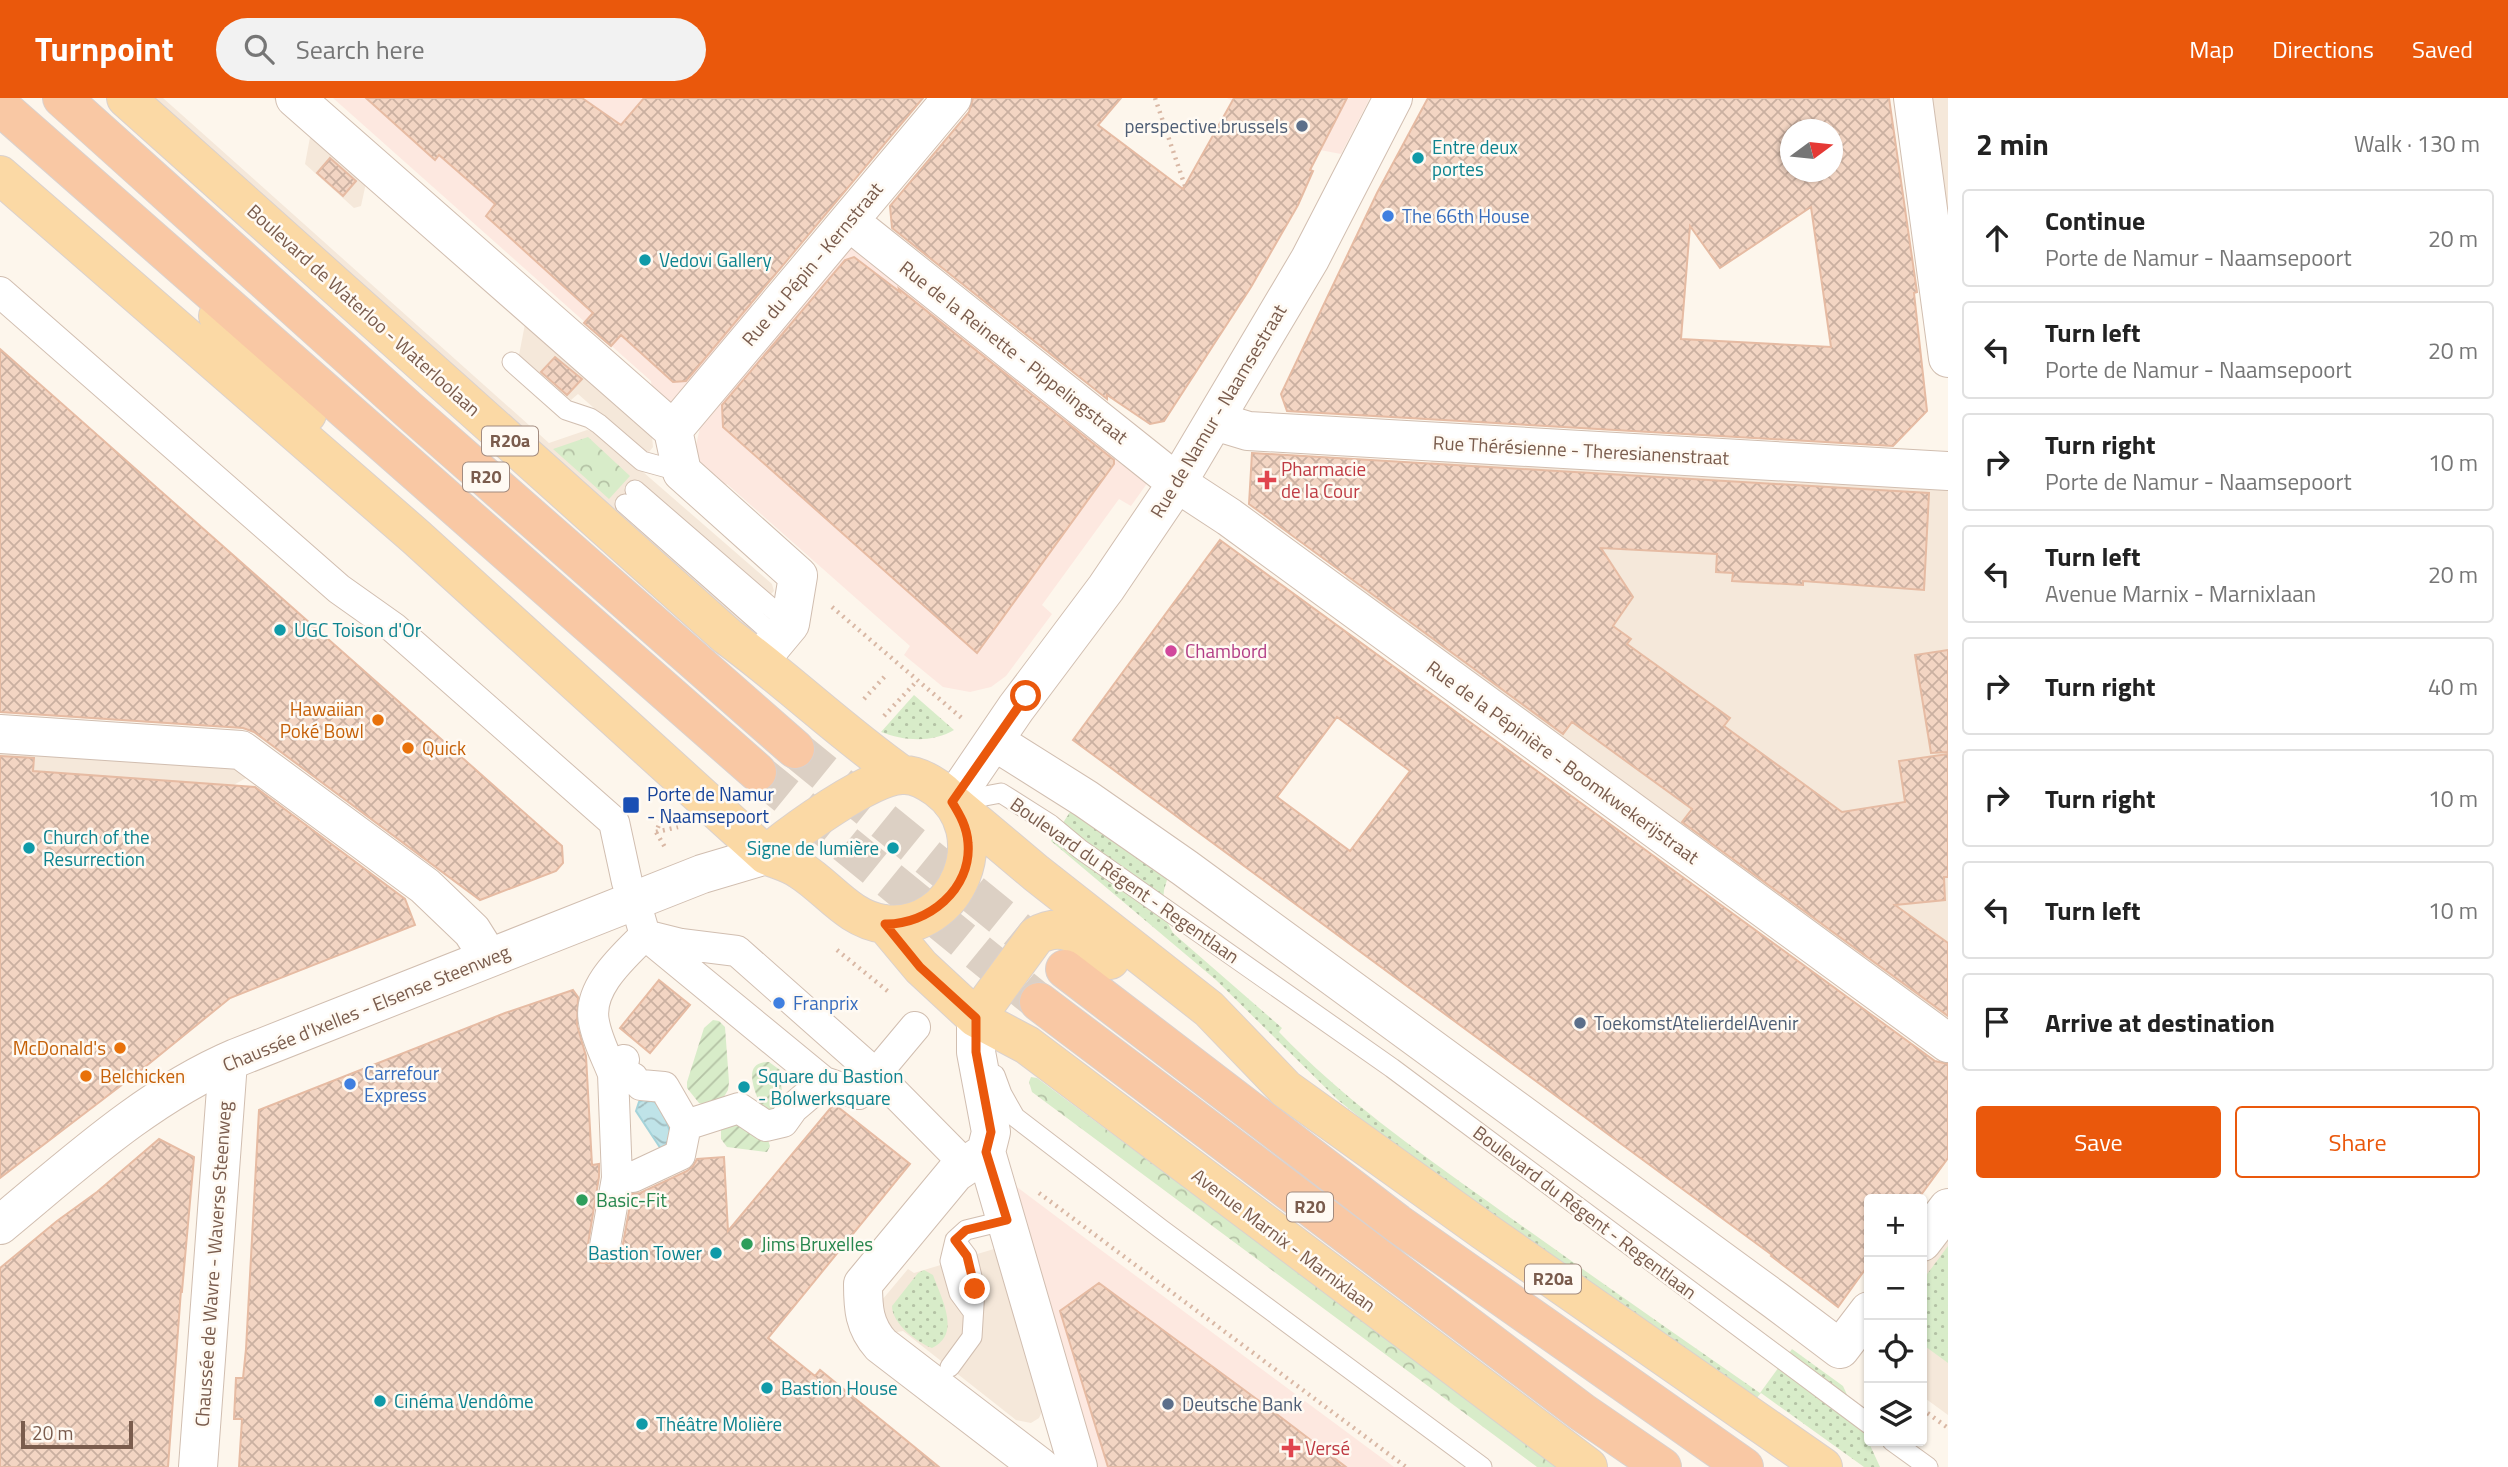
<!DOCTYPE html>
<meta charset="utf-8">
<style>
body{margin:0;font-family:"Titillium Web",sans-serif;background:#f2f2f2;color:#222}
.controls{position:absolute;right:21px;bottom:21px;display:grid;overflow:hidden;border-radius:7px;box-shadow:0 2px 5px #0004}
.controls button{width:63px;height:63px;display:grid;place-items:center;padding:0;border:0;border-bottom:2px solid #e0e0e0;background:#fff;color:#222;font:35px sans-serif}
.compass{position:absolute;left:1780px;top:21px;width:63px;height:63px;border-radius:50%;background:#fff;box-shadow:0 2px 5px #0004;rotate:75deg}
.scale{position:absolute;left:21px;bottom:18px;width:112px;box-sizing:border-box;padding-left:7px;border:4px solid #7a5c4d;border-top:0;font-size:19px;line-height:24px;white-space:nowrap;color:#7a5c4d;-webkit-text-stroke:5px #fffaf3;paint-order:stroke}
.stop{position:absolute;width:21px;height:21px;margin:-16px;border:5px solid #ea580c;border-radius:50%;background:#fff}
.stop.end{background:#ea580c;border-color:#fff;box-shadow:0 2px 7px #0008}
.list{margin:0;padding:0;list-style:none}
h2{display:flex;justify-content:space-between;align-items:center;height:91px;margin:0;padding:0 28px;font-size:30px}
h2 small{font-size:23px;font-weight:400;color:#767676}
.list li{display:grid;grid-template-columns:46px 1fr auto;gap:21px;align-items:center;box-sizing:border-box;height:98px;margin:0 14px 14px;padding:0 14px;border:2px solid #e0e0e0;border-radius:7px}
.list b{display:block;font-size:26px;white-space:nowrap}
.list p{margin:0;font-size:23px;white-space:nowrap;color:#767676}
.list em{font-size:23px;font-style:normal;color:#767676}
.actions{display:flex;gap:14px;padding:21px 28px}
.actions a{flex:1;padding:16px 0;border:2px solid #ea580c;border-radius:7px;text-align:center;font-size:24px;color:#ea580c}
.actions .main{background:#ea580c;color:#fff}
.icon{flex:none;width:38px;height:38px;fill:none;stroke:currentColor;stroke-width:2;stroke-linecap:round;stroke-linejoin:round}
.map{position:relative;flex:none;width:1948px;height:1369px;overflow:hidden}
header{display:flex;align-items:center;gap:42px;box-sizing:border-box;height:98px;padding:0 35px;background:#ea580c;color:#fff}
header strong{font-size:33px}
nav{display:flex;gap:38px;margin-inline-start:auto;font-size:24px}
.search{width:490px;height:63px;background:#f2f2f2;display:flex;align-items:center;gap:18px;box-sizing:border-box;padding:0 24px;border-radius:38px;color:#767676;font-size:26px}
main{display:flex}
aside{flex:1;background:#fff}
.map>svg:first-child{display:block}
.residential{fill:#f5e8da}
.commercial{fill:#fde8e0}
.grass{fill:url(#grass-dots)}
.park{fill:url(#park-crowns)}
.garden{fill:url(#garden-furrows)}
.water{fill:url(#water-waves);stroke:#a5d3da;stroke-width:2}
.building{fill:url(#building-cross-hatch);stroke:#e6bba3;stroke-width:2;fill-rule:evenodd}
.lines{fill:none;stroke-linecap:round;stroke-linejoin:round}
.trunk-tunnel{stroke:#dcd0c4;stroke-width:38;stroke-dasharray:38 19;stroke-linecap:butt}
.service-casing{stroke:#d1beb0;stroke-width:21}
.pedestrian-casing{stroke:#d1beb0;stroke-width:32}
.minor-casing{stroke:#d1beb0;stroke-width:40}
.tertiary-casing{stroke:#d1beb0;stroke-width:40}
.primary-casing{stroke:#dad1cd;stroke-width:40}
.trunk-casing{stroke:#dad1cd;stroke-width:40}
.path{stroke:#d9b8a5;stroke-width:4.5;stroke-dasharray:2 5;stroke-linecap:butt}
.service{stroke:#fff;stroke-width:19}
.pedestrian{stroke:#fff;stroke-width:30}
.minor{stroke:#fff;stroke-width:38}
.tertiary{stroke:#fff;stroke-width:38}
.primary{stroke:#fbd9a5;stroke-width:38}
.trunk{stroke:#f9c8a4;stroke-width:38}
.route{stroke:#ea580c;stroke-width:9}
.service-dot{fill:#5c6f8a;stroke:#fffaf3;stroke-width:2.5}
.culture-dot{fill:#0f9aa8;stroke:#fffaf3;stroke-width:2.5}
.shop-dot{fill:#3f7fe0;stroke:#fffaf3;stroke-width:2.5}
.health-dot{fill:#e0444e;stroke:#fffaf3;stroke-width:2.5}
.hotel-dot{fill:#d1479c;stroke:#fffaf3;stroke-width:2.5}
.food-dot{fill:#e8710a;stroke:#fffaf3;stroke-width:2.5}
.transit-dot{fill:#1a4fb4;stroke:#fffaf3;stroke-width:2.5}
.leisure-dot{fill:#2e9e5b;stroke:#fffaf3;stroke-width:2.5}
.labels{text-anchor:middle;stroke-width:5;stroke-linejoin:round;paint-order:stroke}
.shield{fill:#fffaf3;stroke:#a28b7f;stroke-width:2}
.shield-label{font-size:18px;font-weight:bold;fill:#7a5c4d}
.service-label{font-size:19px;fill:#4e5e75;stroke:#fffaf3;text-anchor:start}
.culture-label{font-size:19px;fill:#0d838f;stroke:#fffaf3;text-anchor:start}
.shop-label{font-size:19px;fill:#366cbe;stroke:#fffaf3;text-anchor:start}
.street-label{font-size:19px;fill:#7a5c4d;stroke:#fffaf3}
.health-label{font-size:19px;fill:#be3a42;stroke:#fffaf3;text-anchor:start}
.hotel-label{font-size:19px;fill:#b23c85;stroke:#fffaf3;text-anchor:start}
.food-label{font-size:19px;fill:#c56008;stroke:#fffaf3;text-anchor:end}
.transit-label{font-size:19px;fill:#164399;stroke:#fffaf3;text-anchor:start}
.leisure-label{font-size:19px;fill:#27864d;stroke:#fffaf3;text-anchor:start}
</style>
<header>
<strong>Turnpoint</strong>
<div class="search"><svg class="icon" aria-label="search" viewBox="0 0 24 24"><circle cx="10" cy="10" r="6"/><path d="M15 15l6 6"/></svg>Search here</div>
<nav><a>Map</a><a>Directions</a><a>Saved</a></nav>
</header>
<main>
<div class="map">
<svg width="1948" height="1369" viewBox="0 0 1948 1369">
<defs>
<pattern id="grass-dots" width="8" height="8" patternUnits="userSpaceOnUse" patternTransform="scale(1.75)"><rect width="8" height="8" fill="#d8ecc9"/><path d="M2 2h.1M6 6h.1" fill="none" stroke="#b4c2a5" stroke-width="1.8" stroke-linecap="round"/></pattern>
<pattern id="park-crowns" width="20" height="18" patternUnits="userSpaceOnUse" patternTransform="scale(1.75)"><rect width="20" height="18" fill="#d8ecc9"/><path d="M2 6a3 3 0 1 1 6 0M12 15a3 3 0 1 1 6 0" fill="none" stroke="#b4c2a5"/></pattern>
<pattern id="garden-furrows" width="10" height="10" patternUnits="userSpaceOnUse" patternTransform="scale(1.75)"><rect width="10" height="10" fill="#d8ecc9"/><path d="M-1 1l2-2M0 10L10 0M9 11l2-2" fill="none" stroke="#b4c2a5"/></pattern>
<pattern id="water-waves" width="16" height="10" patternUnits="userSpaceOnUse" patternTransform="scale(1.75)"><rect width="16" height="10" fill="#bfe3e8"/><path d="M0 5q4-4 8 0t8 0" fill="none" stroke="#a0bbbe"/></pattern>
<pattern id="building-cross-hatch" width="8" height="8" patternUnits="userSpaceOnUse" patternTransform="scale(1.75)"><rect width="8" height="8" fill="#f3d5c3"/><path d="M0 0l8 8M0 8l8-8" fill="none" stroke="#cab0a1"/></pattern>
</defs>
<rect width="100%" height="100%" fill="#fdf6ec"/>
<!-- residential -->
<path class="residential" d="M151,0H163L549,345L587,332L597,334L772,486L774,493L769,498L760,534L756,537L736,521Z
M273,0H283L651,327L653,349L649,354L643,353L578,296L571,302L519,257L525,226L366,85L361,108L354,110L305,66L311,34Z
M1920,0H1948V181Z
M1437,356L1948,386V923L1345,481Z
M0,618L63,624L240,632L272,655L257,674L0,817Z
M1948,1127V1317L1922,1298V1162Z
M1004,1148L1043,1311L1039,1320L1031,1325L1016,1322L903,1233L892,1235L883,1229L882,1202L908,1171L914,1175Z"/>
<!-- commercial -->
<path class="commercial" d="M333,0H781L683,142L760,214L855,129L1158,370L1131,408L1119,401L1042,507L1052,516L1006,578L991,589L970,594L943,589L904,557L910,548L727,386L719,393L704,378L697,359L696,347L701,325L675,307L653,299L651,283Z
M1227,0H1370L1341,56L1320,52Z
M1009,1083L1105,1155L1394,1369H1094Z"/>
<!-- grass -->
<path class="grass" d="M914,597L954,632C932,645 904,643 881,634Z
M1074,708L1169,775L1164,792L1162,814L1173,835L1282,930L1279,934C1342,1000 1416,1052 1490,1105C1579,1169 1669,1232 1760,1295L1792,1251L1843,1288L1880,1369H1864L1761,1295L1755,1302L1379,1035L1338,1002L1216,882L1051,743Z
M1948,1148V1265L1922,1246V1183Z
M924,1172L933,1177C941,1200 962,1236 932,1250C916,1244 892,1225 892,1208L918,1175Z"/>
<!-- park -->
<path class="park" d="M588,339L630,378L609,401L553,351Z
M1031,979L1037,980L1561,1369H1537L1032,994L1029,984Z"/>
<!-- garden -->
<path class="garden" d="M713,922L719,923L725,929L729,984L728,992L722,1002L705,1007L699,1005L687,990V984L704,930Z
M769,964L780,972L783,1007L765,1018C759,1002 737,963 769,964Z
M732,1023L768,1042L770,1048L767,1054L727,1049L721,1041V1032Z"/>
<!-- water -->
<path class="water" d="M650,999L661,1007L674,1046L661,1051L636,1013L639,1004Z"/>
<!-- building -->
<path class="building" d="M366,0H582L621,27L644,0H923L686,283L673,284L621,237L611,248L584,225L593,215L486,118L495,106L439,57L435,62Z
M973,0H1121L1098,27L1183,91L1234,0H1347L1310,72L1313,73L1298,107L1251,189L1164,323L1150,326L1107,297V301L892,130L890,108L969,14Z
M1428,0H1889L1917,194L1914,195L1927,313L1893,348L1287,313L1281,296L1377,95ZM1790,32H1832V74H1790ZM1811,109L1831,249L1681,241L1690,128L1720,170Z
M330,60L356,83L343,98L317,75Z
M854,159L900,194L899,191L1114,362V366L977,555L723,329L722,307L845,162Z
M0,251L562,748L563,765L556,773L480,802L254,634L243,630L0,614Z
M555,259L582,281L567,297L541,274Z
M1252,355L1929,395L1924,492L1803,483V487L1732,483L1733,475L1716,474L1717,456L1601,450L1633,499L1613,528L1631,541L1627,546L1730,620L1724,628L1842,714L1905,704L1899,663L1948,656V779H1944L1945,802L1895,807L1948,845V918L1682,724L1692,711L1572,624L1563,636L1249,406Z
M1220,442L1935,963L1948,966V1060L1918,1101H1869V1166L1838,1209L1771,1158L1772,1157L1073,642ZM1337,619L1410,673L1350,753L1277,699Z
M1948,552V654L1931,655L1915,557Z
M0,658L34,660L33,673L255,689L405,801L415,827L230,900L140,973L0,1080Z
M659,882L690,907L650,955L620,930Z
M573,892L578,899L577,927L586,958L592,1067L599,1066V1079L588,1146L589,1155L594,1162L601,1165H610L619,1159L622,1151L632,1096L640,1095L687,1073L693,1068L697,1061L724,1059L728,1133L834,1006L910,1066L768,1240L815,1278L820,1272L939,1369H239L242,1321H234L236,1280H243L246,1251L259,1012L505,915Z
M159,1041L194,1059L182,1193L181,1192L168,1369H0V1170L57,1123L97,1094Z
M1099,1185L1266,1308L1346,1369H1108L1060,1213Z"/>
<g class="lines">
<!-- trunk-tunnel -->
<path class="trunk-tunnel" d="M795,651L1065,871
M757,674L1039,904"/>
<defs>
<path id="service" d="M512,264L566,312L590,320L599,326L642,363L682,374
M635,392L790,526
M625,406L778,541
M953,704L1001,695L1050,726L1080,751L1392,970L1869,1326
M995,977L1002,996L1015,1019L1161,1131L1482,1369
M973,1214L959,1195L950,1163L955,1142L966,1132L1007,1122
M950,1269L972,1239L975,1191L967,1158L955,1142
M1892,1343L1928,1369"/>
<path id="pedestrian" d="M0,194L339,491L394,530L614,724L627,784
M640,820L645,837L681,846L737,853L877,977L959,1060
M633,980L613,976C607,960 597,942 594,924C587,890 623,859 645,837L824,984
M641,987L664,989L686,1027
M820,987L824,984L859,996L915,929
M633,1079L680,1057L686,1027L739,1010L766,1028L783,1024L793,1010L813,993
M617,1080L613,976L624,962
M605,1148L617,1080H624"/>
<path id="minor" d="M295,0L673,332L682,374L798,478L790,526L760,562
M1913,0L1948,260
M850,124L1177,385L1229,419L1948,945
M1215,323L1248,333L1948,373
M673,332L952,0
M0,636L241,652L425,788L472,833L489,860
M994,643L1086,701L1185,770L1775,1202L1840,1251L1869,1213
M952,704L1016,610L1106,490L1177,385L1310,161L1393,0
M976,920V954L991,1034L986,1054L1078,1369
M986,1054L955,1075L863,1186C863,1210 864,1228 881,1247L1040,1369
M0,1127C74,1066 147,998 236,960L702,776L766,757
M1922,1144L1948,1110"/>
<path id="tertiary" d="M198,1369L228,964"/>
<path id="primary" d="M126,0L727,538C787,582 841,634 902,677
M0,77L416,439L766,757C777,762 790,765 800,772C829,790 848,821 884,826C957,835 999,735 937,690C927,683 915,676 902,677C870,678 792,735 766,757
M218,218L307,316
M954,706L1036,775L1209,911L1286,991L1484,1133L1823,1369
M885,826L921,869L976,920L1027,947L1588,1369
M976,920L1036,838C1067,820 1086,844 1110,862"/>
<path id="trunk" d="M62,0L409,312L795,651
M0,8L757,674
M1065,871L1397,1125L1744,1369
M1039,904L1582,1314L1662,1369"/>
</defs>
<!-- service casing -->
<use href="#service" class="service-casing"/>
<!-- pedestrian casing -->
<use href="#pedestrian" class="pedestrian-casing"/>
<!-- minor casing -->
<use href="#minor" class="minor-casing"/>
<!-- tertiary casing -->
<use href="#tertiary" class="tertiary-casing"/>
<!-- primary casing -->
<use href="#primary" class="primary-casing"/>
<!-- trunk casing -->
<use href="#trunk" class="trunk-casing"/>
<!-- path -->
<path class="path" d="M1155,0L1185,88
M832,509L964,622
M864,601L887,576
M884,618L917,583
M664,715L656,734L666,751
M656,734L678,729
M837,852L890,895
M1039,1095L1406,1369
M1922,1311L1948,1330"/>
<!-- service -->
<use href="#service" class="service"/>
<!-- pedestrian -->
<use href="#pedestrian" class="pedestrian"/>
<!-- minor -->
<use href="#minor" class="minor"/>
<!-- tertiary -->
<use href="#tertiary" class="tertiary"/>
<!-- primary -->
<use href="#primary" class="primary"/>
<!-- trunk -->
<use href="#trunk" class="trunk"/>
</g>
<g class="lines">
<!-- route -->
<path class="route" d="M975,1191L967,1158L955,1142L966,1132L1007,1122L986,1054L991,1034L976,954V920L920,869L885,826C928,827 972,791 968,745C967,729 960,717 952,704L1026,598"/>
</g>
<!-- markers -->
<g class="service-dot">
<circle cx="1302" cy="28" r="7"/>
<circle cx="1580" cy="925" r="7"/>
<circle cx="1168" cy="1306" r="7"/>
</g>
<g class="culture-dot">
<circle cx="1418" cy="60" r="7"/>
<circle cx="645" cy="162" r="7"/>
<circle cx="280" cy="532" r="7"/>
<circle cx="29" cy="750" r="7"/>
<circle cx="893" cy="750" r="7"/>
<circle cx="744" cy="989" r="7"/>
<circle cx="716" cy="1155" r="7"/>
<circle cx="767" cy="1290" r="7"/>
<circle cx="380" cy="1303" r="7"/>
<circle cx="642" cy="1326" r="7"/>
</g>
<g class="shop-dot">
<circle cx="1388" cy="118" r="7"/>
<circle cx="779" cy="905" r="7"/>
<circle cx="350" cy="986" r="7"/>
</g>
<g class="health-dot">
<path d="M1263.5 371.5h7v7h7v7h-7v7h-7v-7h-7v-7h7z"/>
<path d="M1287.5 1339.5h7v7h7v7h-7v7h-7v-7h-7v-7h7z"/>
</g>
<circle class="hotel-dot" cx="1171" cy="553" r="7"/>
<g class="food-dot">
<circle cx="378" cy="622" r="7"/>
<circle cx="408" cy="650" r="7"/>
<circle cx="120" cy="950" r="7"/>
<circle cx="86" cy="978" r="7"/>
</g>
<rect class="transit-dot" x="622" y="698" width="18" height="18" rx="3.5"/>
<g class="leisure-dot">
<circle cx="582" cy="1102" r="7"/>
<circle cx="747" cy="1146" r="7"/>
</g>
<g class="labels">
<!-- shield labels -->
<g class="shield">
<rect x="482" y="328.5" width="56" height="29" rx="5"/>
<rect x="463" y="364.5" width="46" height="29" rx="5"/>
<rect x="1287" y="1094.5" width="46" height="29" rx="5"/>
<rect x="1525" y="1166.5" width="56" height="29" rx="5"/>
</g>
<g class="shield-label">
<text x="510" y="349">R20a</text>
<text x="486" y="385">R20</text>
<text x="1310" y="1115">R20</text>
<text x="1553" y="1187">R20a</text>
</g>
<!-- service labels -->
<g class="service-label">
<text x="1288" y="35" text-anchor="end">perspective.brussels</text>
<text x="1594" y="932">ToekomstAtelierdelAvenir</text>
<text x="1182" y="1313">Deutsche Bank</text>
</g>
<!-- culture labels -->
<g class="culture-label">
<text x="1432" y="56">Entre deux<tspan x="1432" dy="22">portes</tspan></text>
<text x="659" y="169">Vedovi Gallery</text>
<text x="294" y="539">UGC Toison d'Or</text>
<text x="43" y="746">Church of the<tspan x="43" dy="22">Resurrection</tspan></text>
<text x="879" y="757" text-anchor="end">Signe de lumière</text>
<text x="758" y="985">Square du Bastion<tspan x="758" dy="22">- Bolwerksquare</tspan></text>
<text x="702" y="1162" text-anchor="end">Bastion Tower</text>
<text x="781" y="1297">Bastion House</text>
<text x="394" y="1310">Cinéma Vendôme</text>
<text x="656" y="1333">Théâtre Molière</text>
</g>
<!-- shop labels -->
<g class="shop-label">
<text x="1402" y="125">The 66th House</text>
<text x="793" y="912">Franprix</text>
<text x="364" y="982">Carrefour<tspan x="364" dy="22">Express</tspan></text>
</g>
<!-- street labels -->
<g class="street-label">
<text transform="translate(812 166) rotate(-50)" y="7">Rue du Pépin - Kernstraat</text>
<text transform="translate(364 212) rotate(42)" y="7">Boulevard de Waterloo - Waterloolaan</text>
<text transform="translate(1014 254) rotate(38)" y="7">Rue de la Reinette - Pippelingstraat</text>
<text transform="translate(1218 313) rotate(-59)" y="7">Rue de Namur - Naamsestraat</text>
<text transform="translate(1581 352) rotate(3)" y="7">Rue Thérésienne - Theresianenstraat</text>
<text transform="translate(1563 664) rotate(36)" y="7">Rue de la Pépinière - Boomkwekerijstraat</text>
<text transform="translate(1125 782) rotate(35)" y="7">Boulevard du Régent - Regentlaan</text>
<text transform="translate(366 910) rotate(-22)" y="7">Chaussée d'Ixelles - Elsense Steenweg</text>
<text transform="translate(1585 1114) rotate(37)" y="7">Boulevard du Régent - Regentlaan</text>
<text transform="translate(1284 1142) rotate(37)" y="7">Avenue Marnix - Marnixlaan</text>
<text transform="translate(213 1166) rotate(-86)" y="7">Chaussée de Wavre - Waverse Steenweg</text>
</g>
<!-- health labels -->
<g class="health-label">
<text x="1281" y="378">Pharmacie<tspan x="1281" dy="22">de la Cour</tspan></text>
<text x="1305" y="1357">Versé</text>
</g>
<!-- hotel labels -->
<g class="hotel-label">
<text x="1185" y="560">Chambord</text>
</g>
<!-- food labels -->
<g class="food-label">
<text x="364" y="618">Hawaiian<tspan x="364" dy="22">Poké Bowl</tspan></text>
<text x="422" y="657" text-anchor="start">Quick</text>
<text x="106" y="957">McDonald's</text>
<text x="100" y="985" text-anchor="start">Belchicken</text>
</g>
<!-- transit labels -->
<g class="transit-label">
<text x="647" y="703">Porte de Namur<tspan x="647" dy="22">- Naamsepoort</tspan></text>
</g>
<!-- leisure labels -->
<g class="leisure-label">
<text x="596" y="1109">Basic-Fit</text>
<text x="761" y="1153">Jims Bruxelles</text>
</g>
</g>
</svg>
<div class="controls">
<button>+</button>
<button>−</button>
<button><svg class="icon" aria-label="locate" viewBox="0 0 24 24"><circle cx="12" cy="12" r="6"/><path d="M12 2v4M12 18v4M2 12h4M18 12h4"/></svg></button>
<button><svg class="icon" aria-label="layers" viewBox="0 0 24 24"><path d="M12 4l9 5-9 5-9-5zM3 14l9 5 9-5"/></svg></button>
</div>
<svg class="compass" viewBox="-18 -18 36 36"><path d="M0-13l5 13h-10z" fill="#e53935"/><path d="M0 13l5-13h-10z" fill="#767676"/></svg>
<div class="scale">20 m</div>
<div class="stop" style="left:1026px;top:598px"></div>
<div class="stop end" style="left:975px;top:1191px"></div>
</div>
<aside>
<h2>2 min<small>Walk · 130 m</small></h2>
<ul class="list">
<li><svg class="icon" aria-label="ahead" viewBox="0 0 24 24"><path d="M12 20V5M6 11l6-6 6 6"/></svg><div><b>Continue</b><p>Porte de Namur - Naamsepoort</p></div><em>20 m</em></li>
<li><svg class="icon" aria-label="left" viewBox="0 0 24 24"><path d="M17 20v-9H6M10 6l-5 5 5 5"/></svg><div><b>Turn left</b><p>Porte de Namur - Naamsepoort</p></div><em>20 m</em></li>
<li><svg class="icon" aria-label="right" viewBox="0 0 24 24"><path d="M7 20v-9h11M14 6l5 5-5 5"/></svg><div><b>Turn right</b><p>Porte de Namur - Naamsepoort</p></div><em>10 m</em></li>
<li><svg class="icon" aria-label="left" viewBox="0 0 24 24"><path d="M17 20v-9H6M10 6l-5 5 5 5"/></svg><div><b>Turn left</b><p>Avenue Marnix - Marnixlaan</p></div><em>20 m</em></li>
<li><svg class="icon" aria-label="right" viewBox="0 0 24 24"><path d="M7 20v-9h11M14 6l5 5-5 5"/></svg><div><b>Turn right</b></div><em>40 m</em></li>
<li><svg class="icon" aria-label="right" viewBox="0 0 24 24"><path d="M7 20v-9h11M14 6l5 5-5 5"/></svg><div><b>Turn right</b></div><em>10 m</em></li>
<li><svg class="icon" aria-label="left" viewBox="0 0 24 24"><path d="M17 20v-9H6M10 6l-5 5 5 5"/></svg><div><b>Turn left</b></div><em>10 m</em></li>
<li><svg class="icon" aria-label="arrive" viewBox="0 0 24 24"><path d="M6 21V4h12l-3 4 3 4H6"/></svg><div><b>Arrive at destination</b></div></li>
</ul>
<div class="actions"><a class="main">Save</a><a>Share</a></div>
</aside>
</main>
